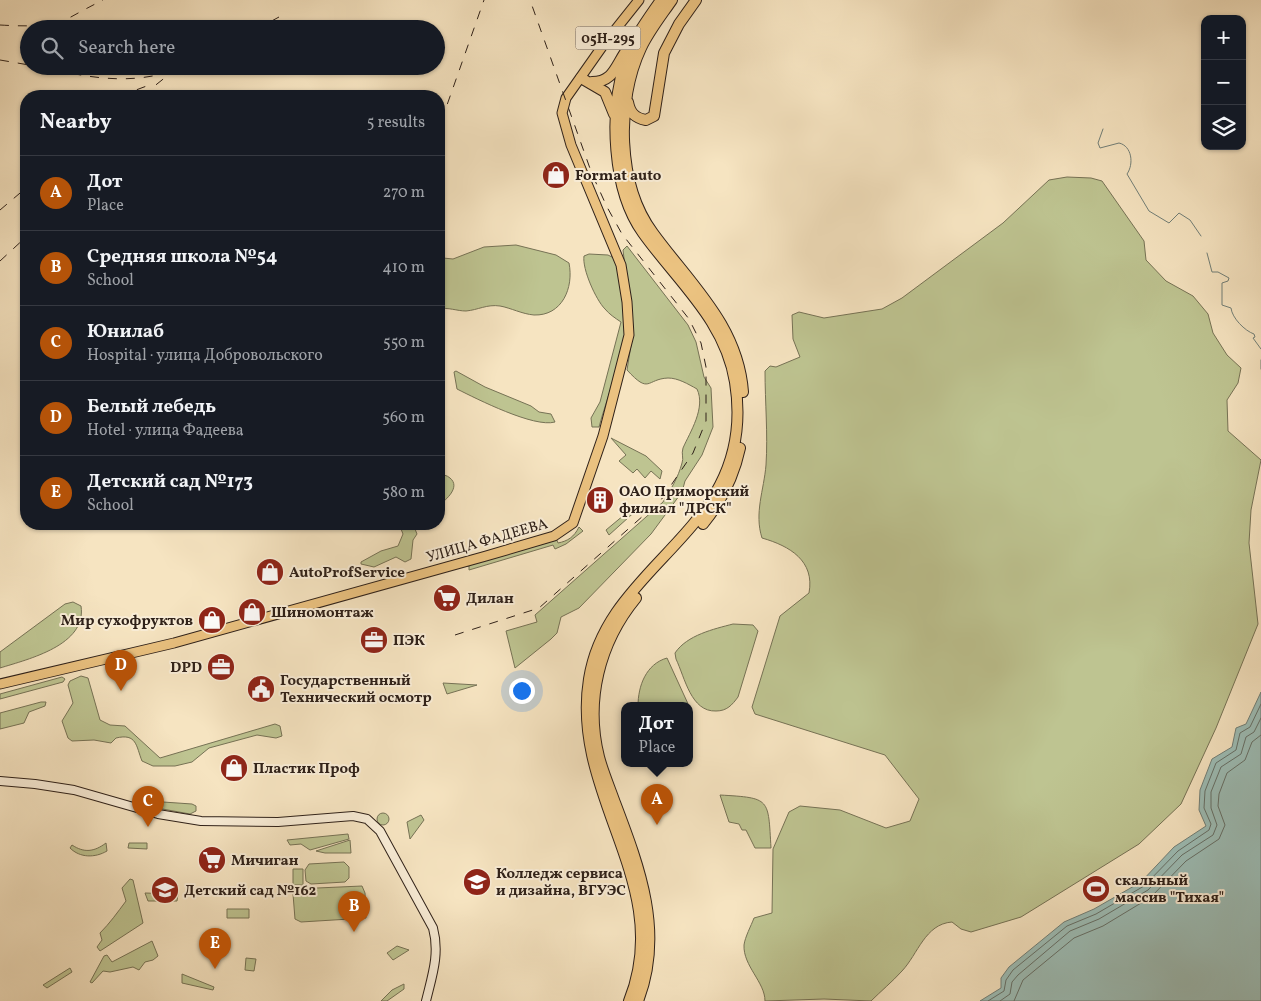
<!DOCTYPE html>
<meta charset="utf-8">
<style>
body{margin:0;font-family:Vollkorn,serif;background:#20242c;color:#f1f3f6}
.controls{position:absolute;right:15px;top:15px;display:grid;overflow:hidden;border-radius:10px;box-shadow:0 1px 4px #0004}
.controls button{width:45px;height:45px;display:grid;place-items:center;padding:0;border:0;border-bottom:1px solid #363941;background:#171b24;color:#f1f3f6;font:25px sans-serif}
.you{position:absolute;left:521px;top:690px;width:18px;height:18px;margin:-12px;border:4px solid #fff;border-radius:50%;background:#1a73e8;box-shadow:0 0 0 8px #1a73e833}
.badge{display:grid;place-items:center;width:32px;height:32px;border-radius:50%;background:#b45309;color:#fff;font-size:16px;font-weight:700}
.pin{position:absolute;translate:-50% -41px;filter:drop-shadow(0 1px 2px #0008)}
.pin::after{content:'';position:absolute;top:26px;width:18px;height:15px;background:inherit;clip-path:polygon(0 0,100% 0,50% 100%)}
.popup{position:absolute;left:621px;top:702px;width:72px;height:65px;box-sizing:border-box;display:grid;place-content:center;border-radius:10px;background:#171b24;filter:drop-shadow(0 1px 4px #0005);font-size:16px;white-space:nowrap;color:#9ea1a6}
.popup b{font-size:19px;color:#f1f3f6}
.popup::after{content:'';position:absolute;left:50%;top:100%;margin-left:-10px;border:10px solid transparent;border-top-color:#171b24}
.list{margin:0;padding:0;list-style:none}
h2{display:flex;justify-content:space-between;align-items:center;height:65px;margin:0;padding:0 20px;font-size:21px}
h2 small{font-size:16px;font-weight:400;color:#9ea1a6}
.list li{display:grid;grid-template-columns:32px 1fr auto;gap:15px;align-items:center;box-sizing:border-box;height:75px;padding:0 20px;border-top:1px solid #363941}
.list b{display:block;font-size:19px;white-space:nowrap}
.list p{margin:0;font-size:16px;white-space:nowrap;color:#9ea1a6}
.list em{font-size:16px;font-style:normal;color:#9ea1a6}
.icon{flex:none;width:28px;height:28px;fill:none;stroke:currentColor;stroke-width:2;stroke-linecap:round;stroke-linejoin:round}
.map{position:relative;flex:none;width:1261px;height:1001px;overflow:hidden}
.search{position:absolute;background:#171b24;box-shadow:0 1px 4px #0004;left:20px;top:20px;width:425px;height:55px;display:flex;align-items:center;gap:12px;box-sizing:border-box;padding:0 18px;border-radius:28px;color:#9ea1a6;font-size:19px}
.panel{position:absolute;background:#171b24;box-shadow:0 1px 4px #0004;left:20px;top:90px;width:425px;height:440px;border-radius:20px}
.map>svg:first-child{display:block}
.green{fill:#bec491;stroke:#767255}
.water{fill:#9dbeb7;stroke:#717f78}
.lines{fill:none;stroke-linecap:round;stroke-linejoin:round}
.shore{stroke:#667068;stroke-width:1}
.stream{stroke:#717f78;stroke-width:1}
.secondary-casing{stroke:#2f2119;stroke-width:10}
.primary-casing{stroke:#2f2119;stroke-width:11}
.highway-casing{stroke:#2f2119;stroke-width:12}
.secondary{stroke:#f9edd7;stroke-width:8}
.primary{stroke:#ebc280;stroke-width:9}
.highway{stroke:#ebc280;stroke-width:10}
.rail{stroke:#2f2119;stroke-width:1;stroke-dasharray:9 9;stroke-linecap:butt}
.labels{text-anchor:middle;stroke-width:4;stroke-linejoin:round;paint-order:stroke}
.shield{fill:#f9edd7;stroke:#6c5e52;stroke-width:1}
.shield-label{font-size:14px;font-weight:bold;fill:#2f2119}
.poi-label{font-size:15px;font-weight:bold;fill:#2f2119;stroke:#f9edd7;text-anchor:start}
.street-label{font-size:15px;fill:#2f2119;stroke:#f9edd7}
</style>
<div class="map">
<svg width="1261" height="1001" viewBox="0 0 1261 1001">
<rect width="100%" height="100%" fill="#f6e4c1"/>
<filter id="stains"><feTurbulence type="fractalNoise" baseFrequency=".004" numOctaves="4"/><feColorMatrix values="0 0 0 0 .2 0 0 0 0 .09 0 0 0 0 .02 0 0 0 .5 -.17"/></filter>
<radialGradient id="worn" r=".72"><stop offset=".6" stop-color="#630" stop-opacity="0"/><stop offset="1" stop-color="#630" stop-opacity=".3"/></radialGradient>
<!-- green -->
<path class="green" d="M1067,177L1091,178L1102,181L1144,241L1146,260L1166,281L1193,296L1208,314L1213,333L1227,355L1241,368L1238,383L1227,400L1228,431L1261,460L1251,510L1249,543L1258,624L1216,728L1181,804L1139,844L1021,917L971,932L961,929L952,922C925,924 918,954 902,971C892,982 881,991 871,1001L824,999L765,1001C765,982 743,966 744,945C745,937 751,926 754,918L772,913L773,849L789,812L800,806L840,810L886,828L910,821L919,799L885,755L755,714L752,707L780,616L809,593C815,561 790,546 762,538C754,513 764,490 766,465C768,434 765,402 765,371L770,366L776,367L800,357L793,339L792,315L799,312L824,318L882,309L902,298L1003,223L1049,180Z
M516,245L556,255L569,263C574,288 562,316 534,315C522,314 511,308 500,306C487,304 478,310 466,311C457,311 448,307 439,309V254L443,258L453,259L484,247Z
M627,246L688,325L696,342L704,377L711,388L713,427L702,455L685,481L682,492L651,534L579,608L561,617L557,633L551,639L515,668L506,631L537,622L535,615L663,502C671,489 678,478 682,463C684,458 681,454 683,448C690,432 706,408 697,389C688,384 678,378 668,378C646,379 650,395 627,370L633,333L623,250Z
M589,254L608,255L614,258C621,279 626,305 626,326C625,352 606,400 599,427H592L591,418L600,402L621,322C615,318 609,314 605,309C596,300 582,269 584,256Z
M456,371L485,387L531,406L539,412L551,414L555,422C534,428 477,399 457,389L454,372Z
M611,438L646,456L662,471L660,479L651,471L645,478L637,469L633,473L619,461L626,455Z
M439,473C442,475 447,475 450,478C461,487 446,500 439,505Z
M636,505L639,508L609,535L606,530Z
M399,524H413L417,534L413,540L411,559L405,562L396,557L374,567L361,564V562L381,551L398,546L403,534Z
M579,527L583,531L566,544L555,549L553,545L469,570V566L458,567L556,538L558,543C568,541 574,537 579,527Z
M73,602L81,606C87,645 29,659 0,668V652L65,604Z
M733,624L753,625L758,631L738,697C732,705 727,711 716,711C691,712 685,678 676,659L675,653C687,635 714,629 733,624Z
M667,658L689,706H638C638,686 646,664 667,658Z
M81,676L88,678L100,720L110,725L125,726L160,758L275,724L280,726L282,736L276,738L257,735L209,748L192,762L175,766H153L142,761C136,746 137,733 116,738L111,743L94,740L72,741L68,738L62,721L73,703L68,685L70,681Z
M62,677L65,679L63,682L0,699V694Z
M443,683L477,685L447,694Z
M41,702H46L45,706L29,712L24,723L0,729V713Z
M720,795C771,798 768,798 771,848H755L746,830H742L739,824L729,822Z
M163,802L192,804L196,806V811L190,814L146,806Z
M377 819a6 6 0 1 1 12 0a6 6 0 1 1-12 0Z
M421,815L424,820L410,839L407,822Z
M348,834L349,839L310,850L301,844L290,845L287,840Z
M350,840L351,853H325L316,851Z
M106,843L107,851C95,858 80,858 70,848L72,845C84,853 94,852 106,843Z
M129,843H147V849L128,848Z
M344,862L349,867V878L345,882L311,884L306,881L305,870L309,864Z
M293,869H303V885H293Z
M130,879L133,880L143,923L100,951L97,947L102,940L100,933C110,923 117,913 126,901L122,888Z
M362,886L365,893L366,918L301,922L295,919L293,894L295,889Z
M145,893L178,894L177,901H148Z
M227,909H249V918H227Z
M152,941L158,956L153,960L145,962L139,970L133,967L110,972L103,971L92,983L90,982L104,956L107,955L112,962Z
M397,946L409,950L393,960L387,953Z
M246,958L256,959L254,971L245,970Z
M70,968L72,972L47,988L43,985Z
M182,974L214,987L213,990L182,983Z
M404,984V989L387,1001H381L392,990Z"/>
<!-- water -->
<path class="water" d="M1261,692V1001H980L1001,988V978L1009,967L1064,922L1094,909L1141,882L1174,847L1206,826L1199,810L1200,790L1212,759L1232,747L1236,728L1246,724Z"/>
<g class="lines">
<!-- shore -->
<path class="shore" d="M988,1001L1004,991L1006,980L1013,970L1067,926L1096,914L1144,886L1178,851L1209,830L1211,824L1204,808L1205,791L1216,763L1236,750L1240,733L1250,727L1261,704
M1000,1001L1010,994L1012,982L1018,975L1070,931L1099,919L1148,890L1182,855L1213,835L1217,825L1211,808V792L1221,767L1241,754L1246,737L1254,732L1261,718
M1014,1001L1023,980L1074,938L1103,926L1151,897L1186,861L1219,839L1225,825L1218,806L1219,794L1227,773L1245,760L1252,742L1261,735"/>
<!-- stream -->
<path class="stream" d="M1103,129L1098,143L1100,148L1119,143C1132,146 1134,164 1127,174L1149,211L1169,223L1179,213L1190,220L1201,236
M1207,253L1212,272H1218L1229,278L1228,281L1222,283V305L1231,308C1232,318 1245,331 1254,334L1255,337L1253,338L1261,349
M1261,360V369"/>
<defs>
<path id="secondary" d="M0,781L35,784L74,790L158,814L201,821L278,822L353,816L367,819L380,831L433,928C440,954 432,976 426,1001"/>
<path id="primary" d="M0,684L174,643L486,556L554,536L573,523L603,436L629,335L627,302L621,265L571,145L562,113L566,98L604,44L639,0"/>
<path id="highway" d="M672,0C661,16 649,31 641,48C616,101 617,185 653,233C690,284 738,325 743,392
M581,78L605,92L614,114
M592,82C613,82 615,67 626,51
M628,102C630,113 635,118 646,120L654,116L664,53L679,24L696,0
M703,524C721,502 734,476 740,448
M636,598C599,643 585,701 599,757C603,772 609,786 614,800C639,866 665,932 638,1001
M629,1001C676,884 570,797 589,679C608,559 759,531 735,382C725,320 678,282 643,233C612,190 609,112 625,62C632,40 648,19 661,0"/>
</defs>
<!-- secondary casing -->
<use href="#secondary" class="secondary-casing"/>
<!-- primary casing -->
<use href="#primary" class="primary-casing"/>
<!-- highway casing -->
<use href="#highway" class="highway-casing"/>
<!-- secondary -->
<use href="#secondary" class="secondary"/>
<!-- primary -->
<use href="#primary" class="primary"/>
<!-- highway -->
<use href="#highway" class="highway"/>
<!-- rail -->
<path class="rail" d="M0,25C18,26 53,28 69,18C80,12 91,6 103,0
M208,29L217,25
M257,29L279,17
M0,60L29,65
M37,66C91,78 131,87 185,67
M120,96L152,84
M142,96L167,76
M439,120L447,105L484,0
M0,210L26,188
M0,261L26,237
M455,635L539,608L661,500L693,453L706,421V367L701,343L689,319L622,234L607,207L592,174L530,0"/>
</g>
<!-- icons -->
<defs>
<symbol id="shop-disc" viewBox="-11 -11 22 22"><circle r="9.5" fill="#8f2418" stroke="#f9edd7"/><path d="M-5-2.5h2.3a2.7 3.5 0 0 1 5.4 0H5L5.5 6h-11ZM-1.5-2.5h3a1.5 2.3 0 0 0-3 0Z" fill="#fff"/></symbol>
<symbol id="building-disc" viewBox="-11 -11 22 22"><circle r="9.5" fill="#8f2418" stroke="#f9edd7"/><path d="M-4-6H4V6H1V3H-1V6H-4ZM-2.5-4.3h1.7v1.8h-1.7ZM.8-4.3h1.7v1.8H.8ZM-2.5-1h1.7V.8h-1.7ZM.8-1h1.7V.8H.8Z" fill="#fff"/></symbol>
<symbol id="supermarket-disc" viewBox="-11 -11 22 22"><circle r="9.5" fill="#8f2418" stroke="#f9edd7"/><path d="M-6-5.5h2.5l.6 2H6L4.5 2H-2.5L-4.4-4H-6ZM-1.5 3.2a1.3 1.3 0 1 0 .1 0ZM3 3.2a1.3 1.3 0 1 0 .1 0Z" fill="#fff"/></symbol>
<symbol id="office-disc" viewBox="-11 -11 22 22"><circle r="9.5" fill="#8f2418" stroke="#f9edd7"/><path d="M-6-3h4V-5.5h4V-3h4V5H-6ZM-1-4.5V-3h2v-1.5ZM-6 0V1H6V0Z" fill="#fff"/></symbol>
<symbol id="civic-disc" viewBox="-11 -11 22 22"><circle r="9.5" fill="#8f2418" stroke="#f9edd7"/><path d="M-.6-6.5H3V-4.5H.6V-3L4-1V1h2V6H-6V1h2V-1L-.6-3ZM-1.2 2.5V6h2.4V2.5Z" fill="#fff"/></symbol>
<symbol id="university-disc" viewBox="-11 -11 22 22"><circle r="9.5" fill="#8f2418" stroke="#f9edd7"/><path d="M0-5L7-2L0 1L-7-2ZM-4 1L0 2.5L4 1V4Q0 6-4 4Z" fill="#fff"/></symbol>
<symbol id="stadium-disc" viewBox="-11 -11 22 22"><circle r="9.5" fill="#8f2418" stroke="#f9edd7"/><path d="M0-5a6.5 5 0 1 0 0 10a6.5 5 0 1 0 0-10ZM-3.5-1.8h7v3.6h-7Z" fill="#fff"/></symbol>
<symbol id="school-disc" viewBox="-11 -11 22 22"><circle r="9.5" fill="#8f2418" stroke="#f9edd7"/><path d="M0-5L7-2L0 1L-7-2ZM-4 1L0 2.5L4 1V4Q0 6-4 4Z" fill="#fff"/></symbol>
</defs>
<g fill-rule="evenodd">
<use href="#shop-disc" x="540" y="159" width="32" height="32"/>
<use href="#building-disc" x="584" y="484" width="32" height="32"/>
<use href="#shop-disc" x="254" y="556" width="32" height="32"/>
<use href="#supermarket-disc" x="431" y="582" width="32" height="32"/>
<use href="#shop-disc" x="236" y="596" width="32" height="32"/>
<use href="#shop-disc" x="196" y="604" width="32" height="32"/>
<use href="#office-disc" x="358" y="624" width="32" height="32"/>
<use href="#office-disc" x="205" y="651" width="32" height="32"/>
<use href="#civic-disc" x="245" y="673" width="32" height="32"/>
<use href="#shop-disc" x="218" y="752" width="32" height="32"/>
<use href="#supermarket-disc" x="196" y="844" width="32" height="32"/>
<use href="#university-disc" x="461" y="866" width="32" height="32"/>
<use href="#stadium-disc" x="1080" y="873" width="32" height="32"/>
<use href="#school-disc" x="149" y="874" width="32" height="32"/>
</g>
<g class="labels">
<!-- shield labels -->
<rect class="shield" x="575.5" y="26.5" width="65" height="23" rx="4"/>
<g class="shield-label">
<text x="608" y="43">05Н-295</text>
</g>
<!-- poi labels -->
<g class="poi-label">
<text x="575" y="180">Format auto</text>
<text x="619" y="496">ОАО Приморский<tspan x="619" dy="17">филиал "ДРСК"</tspan></text>
<text x="289" y="577">AutoProfService</text>
<text x="466" y="603">Дилан</text>
<text x="271" y="617">Шиномонтаж</text>
<text x="193" y="625" text-anchor="end">Мир сухофруктов</text>
<text x="393" y="645">ПЭК</text>
<text x="202" y="672" text-anchor="end">DPD</text>
<text x="280" y="685">Государственный<tspan x="280" dy="17">Технический осмотр</tspan></text>
<text x="253" y="773">Пластик Проф</text>
<text x="231" y="865">Мичиган</text>
<text x="496" y="878">Колледж сервиса<tspan x="496" dy="17">и дизайна, ВГУЭС</tspan></text>
<text x="1115" y="885">скальный<tspan x="1115" dy="17">массив "Тихая"</tspan></text>
<text x="184" y="895">Детский сад №162</text>
</g>
<!-- street labels -->
<g class="street-label">
<text transform="translate(487 540) rotate(-16)" y="5">УЛИЦА ФАДЕЕВА</text>
</g>
</g>
<rect width="100%" height="100%" filter="url(#stains)"/>
<rect width="100%" height="100%" fill="url(#worn)"/>
</svg>
<div class="controls">
<button>+</button>
<button>−</button>
<button><svg class="icon" aria-label="layers" viewBox="0 0 24 24"><path d="M12 4l9 5-9 5-9-5zM3 14l9 5 9-5"/></svg></button>
</div>
<div class="you"></div>
<div class="pin badge" style="left:657px;top:825px">A</div>
<div class="popup"><b>Дот</b>Place</div>
<div class="pin badge" style="left:354px;top:932px">B</div>
<div class="pin badge" style="left:148px;top:827px">C</div>
<div class="pin badge" style="left:121px;top:691px">D</div>
<div class="pin badge" style="left:215px;top:969px">E</div>
<div class="search"><svg class="icon" aria-label="search" viewBox="0 0 24 24"><circle cx="10" cy="10" r="6"/><path d="M15 15l6 6"/></svg>Search here</div>
<section class="panel">
<h2>Nearby<small>5 results</small></h2>
<ul class="list">
<li><span class="badge">A</span><div><b>Дот</b><p>Place</p></div><em>270 m</em></li>
<li><span class="badge">B</span><div><b>Средняя школа №54</b><p>School</p></div><em>410 m</em></li>
<li><span class="badge">C</span><div><b>Юнилаб</b><p>Hospital · улица Добровольского</p></div><em>550 m</em></li>
<li><span class="badge">D</span><div><b>Белый лебедь</b><p>Hotel · улица Фадеева</p></div><em>560 m</em></li>
<li><span class="badge">E</span><div><b>Детский сад №173</b><p>School</p></div><em>580 m</em></li>
</ul>
</section>
</div>
